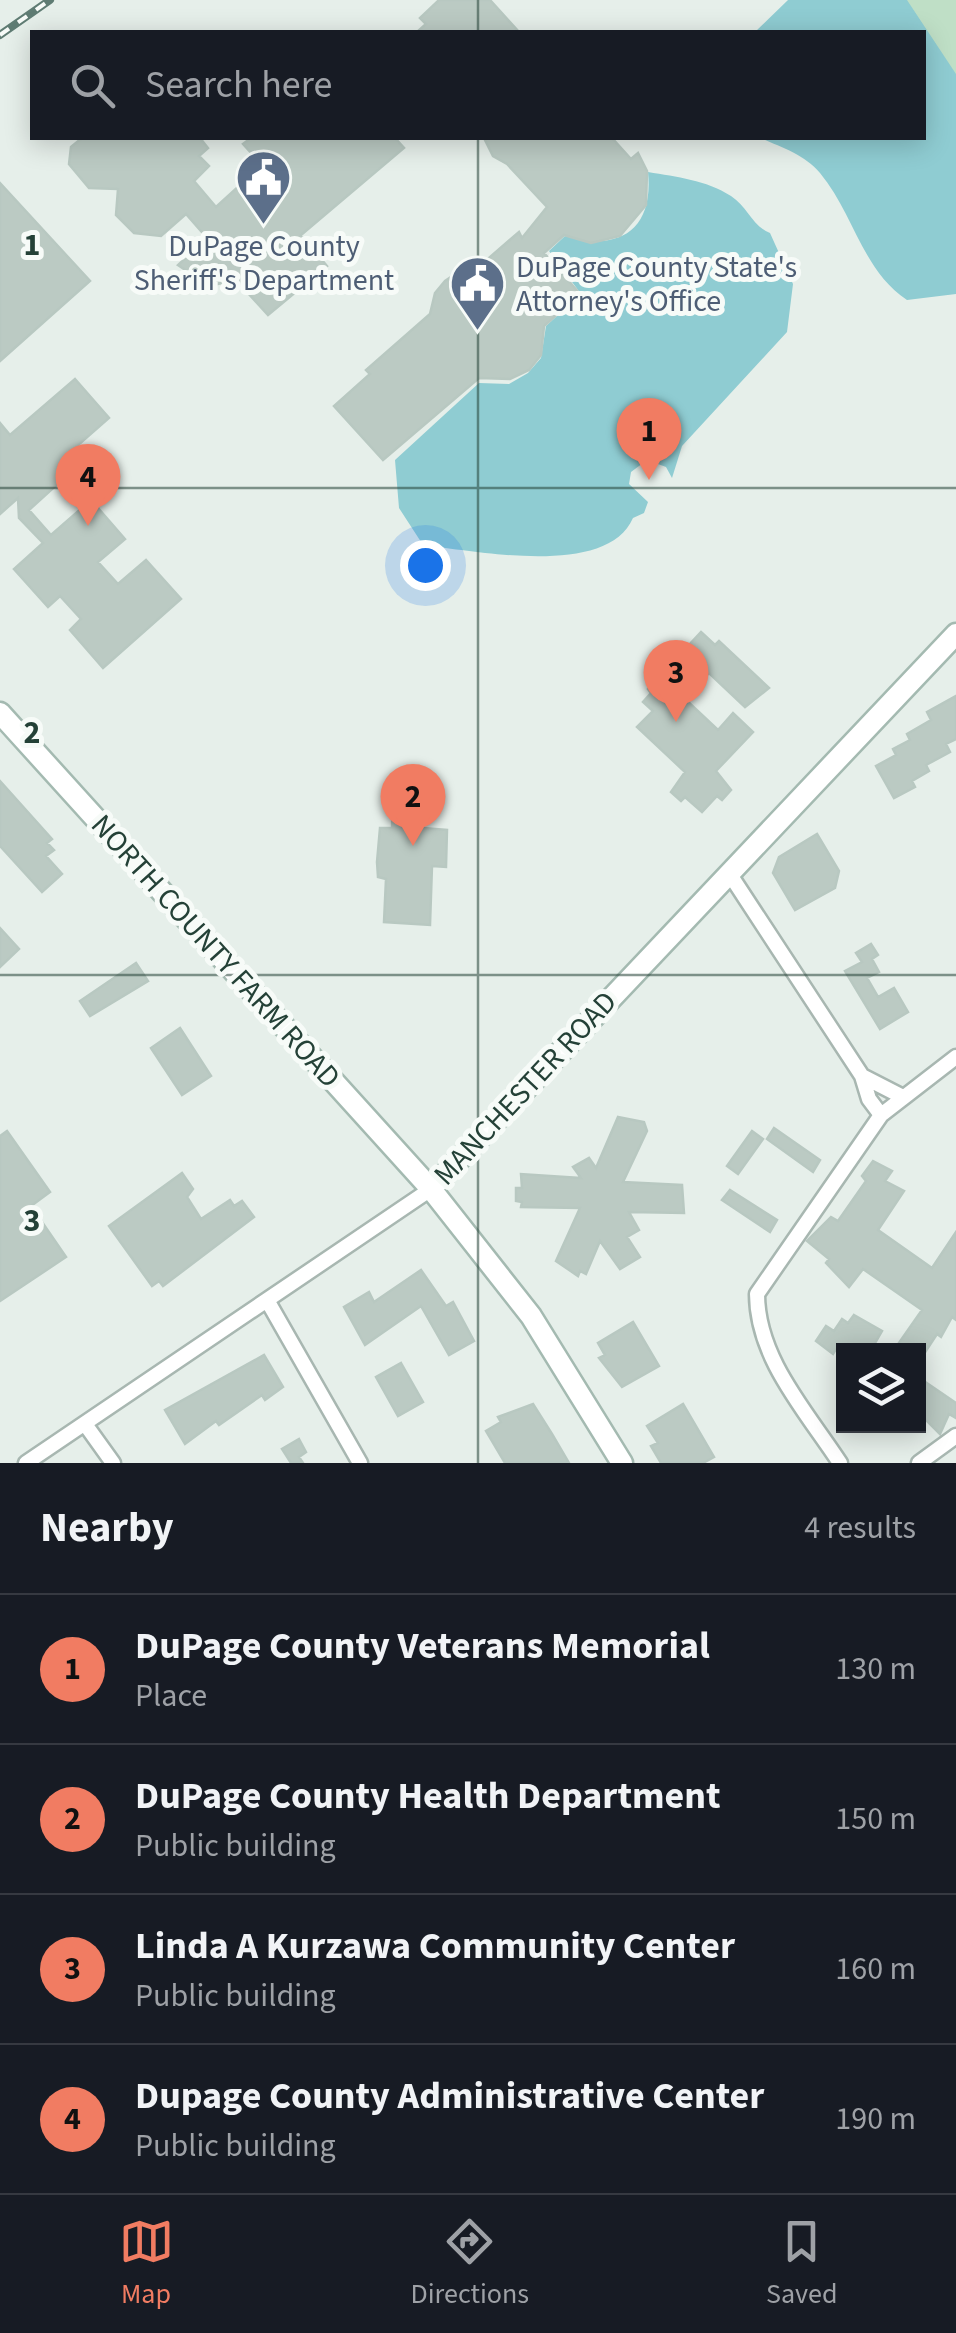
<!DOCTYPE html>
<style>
body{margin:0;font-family:"Source Sans 3",sans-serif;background:#242831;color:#f1f3f6}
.controls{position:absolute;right:30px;bottom:30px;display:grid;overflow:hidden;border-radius:0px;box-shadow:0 5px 25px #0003}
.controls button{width:90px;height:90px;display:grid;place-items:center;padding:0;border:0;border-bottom:2px solid #363941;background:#171b24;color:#f1f3f6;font:50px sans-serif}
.you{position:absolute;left:425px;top:565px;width:35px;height:35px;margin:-25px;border:8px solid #fff;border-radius:50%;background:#1a73e8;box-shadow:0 0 0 15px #1a73e833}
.badge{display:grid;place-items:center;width:65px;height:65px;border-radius:50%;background:#f17c62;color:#111;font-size:32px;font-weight:700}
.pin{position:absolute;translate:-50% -82px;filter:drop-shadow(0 2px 5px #0008)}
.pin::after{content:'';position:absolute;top:52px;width:35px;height:30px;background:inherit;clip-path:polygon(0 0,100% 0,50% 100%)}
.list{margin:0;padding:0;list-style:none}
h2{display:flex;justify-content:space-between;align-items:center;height:130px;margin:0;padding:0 40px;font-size:42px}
h2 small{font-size:32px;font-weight:400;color:#9ea1a6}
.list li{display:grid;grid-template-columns:65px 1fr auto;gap:30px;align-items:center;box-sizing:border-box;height:150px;padding:0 40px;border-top:2px solid #363941}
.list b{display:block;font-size:38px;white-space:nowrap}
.list p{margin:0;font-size:32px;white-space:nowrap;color:#9ea1a6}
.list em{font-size:32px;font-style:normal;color:#9ea1a6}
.icon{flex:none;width:55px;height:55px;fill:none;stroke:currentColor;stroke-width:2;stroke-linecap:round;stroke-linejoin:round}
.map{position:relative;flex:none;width:956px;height:1463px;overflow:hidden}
.search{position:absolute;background:#171b24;box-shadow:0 5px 25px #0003;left:30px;right:30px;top:30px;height:110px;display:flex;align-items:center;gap:25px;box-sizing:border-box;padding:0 35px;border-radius:0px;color:#9ea1a6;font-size:38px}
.sheet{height:730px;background:#171b24}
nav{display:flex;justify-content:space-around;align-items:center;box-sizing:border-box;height:140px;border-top:2px solid #363941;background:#171b24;font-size:28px;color:#9ea1a6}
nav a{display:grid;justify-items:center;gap:5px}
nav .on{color:#f17c62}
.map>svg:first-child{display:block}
.green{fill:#bfdfc6}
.water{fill:#8fccd2}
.building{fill:#bbcac3;stroke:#b8c8c1;stroke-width:2.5}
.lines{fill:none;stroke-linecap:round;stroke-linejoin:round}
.street-casing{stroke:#a8b7b1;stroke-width:19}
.secondary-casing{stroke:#a4bab1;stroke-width:25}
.street{stroke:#fff;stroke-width:14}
.secondary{stroke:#fff;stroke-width:20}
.rail-casing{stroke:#5f7c73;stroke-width:8}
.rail{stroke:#f7fbf8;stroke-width:4;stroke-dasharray:11;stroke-linecap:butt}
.grid{fill:none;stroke:#244137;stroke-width:2.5;stroke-opacity:0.55}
.labels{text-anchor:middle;stroke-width:10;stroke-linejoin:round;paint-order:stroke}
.service-label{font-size:30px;fill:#4e5e75;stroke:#f7fbf8}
.street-label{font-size:30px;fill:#244137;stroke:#f7fbf8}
.grid-label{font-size:32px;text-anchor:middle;font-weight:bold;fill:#244137;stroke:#f7fbf8;stroke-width:10;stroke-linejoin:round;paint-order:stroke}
</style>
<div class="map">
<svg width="956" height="1463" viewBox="0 0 956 1463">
<rect width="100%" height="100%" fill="#e6efea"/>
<!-- green -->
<path class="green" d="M867,0H956V135L924,32Z"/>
<!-- water -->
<path class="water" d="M788,0H907L956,74V294L907,300C862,270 854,214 820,173C805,155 781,147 760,138H924V32H755Z
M648,172C677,177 706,180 731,196C748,207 752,226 770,233L793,284L787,332L682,446L672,478L666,467L647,460L631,472L629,484L648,502L644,513L633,518C607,578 476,551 423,545L399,508L395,460L479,383L509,384L528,373L541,358L546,326L581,294L549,251L565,236C618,252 654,231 648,172Z"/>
<!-- building -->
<path class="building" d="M439,0H490L519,32H417L426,24L420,18Z
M82,138H200L208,148L199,156L209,166L194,181L216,207L262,165L243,144L251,138H395L404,148L301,235L327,266L268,315L236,280L209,286L178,265L207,238L186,214L161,236L134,233L116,215L118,189L89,188L69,164L71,147Z
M484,138H612L631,159L638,153L647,171L646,205L620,236L591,243L564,235L544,253L580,294L544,326L541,355L529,370L510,379L479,378L383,460L334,406L370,374L366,370L430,314L435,293L445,281L457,273L475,270L519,232L522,238L547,207L507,164L493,156Z
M0,183L90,281L0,361Z
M75,379L109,418L61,460L71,472L29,510L51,535L91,500L125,539L98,562L118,584L146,560L181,599L103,668L70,630L81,619L60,596L48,607L14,569L43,543L19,518L18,498L0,514V423L10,435Z
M701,632L715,645L719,641L769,688L745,707L709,673L685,699L718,730L733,713L753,732L716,771L731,790L722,800L717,796L702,812L685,797L681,801L671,792L685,772L637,727L653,711L643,702L651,693L648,689Z
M956,696V739L946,744L950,752L926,765L929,771L912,781L915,787L894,798L876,766L896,755L893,749L910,740L907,734L931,720L927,712Z
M0,781L52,839L47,843L54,850L46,856L62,874L42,892L0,846Z
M393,786H425L423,828L447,830L446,867L432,866L430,925L384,922L386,879L378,877L377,862L380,828H392Z
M817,834L839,871L835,888L795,910L773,873L779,857Z
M0,928L19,949L0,967Z
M871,944L878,955L872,959L879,972L867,978L878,997L894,988L908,1012L880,1029L845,971L862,962L856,953Z
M136,963L148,981L90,1016L80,1001Z
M180,1028L211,1076L182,1095L151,1048Z
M618,1117L644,1122L647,1131L623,1182L682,1185L684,1213L629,1212L639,1230L627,1237L640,1257L620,1269L600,1241L586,1274L580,1271L578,1276L556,1261L580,1208L521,1207L522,1202L516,1201V1188H522L521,1174L581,1178L573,1167L589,1158L596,1168Z
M774,1128L820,1160L813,1172L767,1139Z
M7,1131L50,1192L31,1206L66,1257L0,1301V1136Z
M752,1131L763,1139L738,1174L727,1166Z
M873,1161L892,1171L885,1181L904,1191L878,1230L932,1268L956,1232V1320L952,1317L941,1337L937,1334L918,1363V1350H894L922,1310L863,1269L849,1287L826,1263L829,1259L807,1241L831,1217L838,1221L866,1181L862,1176Z
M182,1173L193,1189L187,1197L201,1219L230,1200L234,1206L242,1201L254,1217L163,1286L159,1281L152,1286L109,1226Z
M730,1190L777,1220L770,1232L722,1200Z
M421,1270L446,1306L453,1302L474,1341L449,1355L421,1306L365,1345L344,1307L369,1292L374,1302Z
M854,1315L882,1331L875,1343L887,1350L836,1349L833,1354L816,1341L826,1326L834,1331L842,1319L848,1323Z
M633,1322L659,1366L622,1387L599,1358L605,1355L598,1343Z
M264,1355L283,1387L265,1400L262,1395L219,1425L216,1421L185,1444L165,1410Z
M401,1363L423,1402L398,1416L376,1377Z
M918,1377L956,1403V1418L949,1414L940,1434L918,1412Z
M533,1404L552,1434L569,1463H505L486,1431L501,1422L498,1417Z
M683,1404L714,1457L703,1463H661L651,1446L658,1443L647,1426Z
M299,1439L306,1452L299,1457L303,1463H291L282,1449Z"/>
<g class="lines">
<defs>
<path id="street" d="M729,873L862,1076L869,1099L881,1115
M862,1076L901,1096
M267,1300L360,1463
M85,1424L113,1463
M26,1463L431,1189
M840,1463C806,1411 757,1358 757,1294L881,1115L956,1057
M919,1463L956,1436"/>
<path id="secondary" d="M0,713L431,1189L531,1316L622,1463
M431,1189L956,634"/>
</defs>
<!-- street casing -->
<use href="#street" class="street-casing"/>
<!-- secondary casing -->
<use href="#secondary" class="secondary-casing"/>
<!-- street -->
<use href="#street" class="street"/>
<!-- secondary -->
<use href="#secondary" class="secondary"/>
<defs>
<path id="rail" d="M0,35L50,0"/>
</defs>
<!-- rail casing -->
<use href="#rail" class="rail-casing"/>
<!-- rail -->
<use href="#rail" class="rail"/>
</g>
<!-- grid -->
<path class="grid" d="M478,0V32M478,138V1463M0,488H956M0,975H956"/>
<!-- icons -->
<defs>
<symbol id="civic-pin" viewBox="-11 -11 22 30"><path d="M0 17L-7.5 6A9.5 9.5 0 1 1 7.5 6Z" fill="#5c6f8a" stroke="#f7fbf8"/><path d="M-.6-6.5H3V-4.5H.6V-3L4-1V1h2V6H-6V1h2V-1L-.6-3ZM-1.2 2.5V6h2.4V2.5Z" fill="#fff"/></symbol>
</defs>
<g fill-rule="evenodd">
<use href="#civic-pin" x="232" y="146" width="63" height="86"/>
<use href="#civic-pin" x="446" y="252" width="63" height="86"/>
</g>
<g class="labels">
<!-- service labels -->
<g class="service-label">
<text x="264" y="256">DuPage County<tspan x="264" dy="34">Sheriff's Department</tspan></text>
<text x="516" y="277" text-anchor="start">DuPage County State's<tspan x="516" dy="34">Attorney's Office</tspan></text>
</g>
<!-- street labels -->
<g class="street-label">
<text transform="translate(216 951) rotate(48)" y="10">NORTH COUNTY FARM ROAD</text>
<text transform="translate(525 1088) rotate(-47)" y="10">MANCHESTER ROAD</text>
</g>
</g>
<g class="grid-label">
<text x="32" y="255">1</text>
<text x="32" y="743">2</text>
<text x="32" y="1231">3</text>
</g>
</svg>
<div class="controls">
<button><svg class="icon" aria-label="layers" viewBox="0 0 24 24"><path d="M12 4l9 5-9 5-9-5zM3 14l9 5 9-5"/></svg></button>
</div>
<div class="you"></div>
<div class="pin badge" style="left:649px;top:480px">1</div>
<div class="pin badge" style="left:413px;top:846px">2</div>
<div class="pin badge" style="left:676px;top:722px">3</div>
<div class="pin badge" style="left:88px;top:526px">4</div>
<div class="search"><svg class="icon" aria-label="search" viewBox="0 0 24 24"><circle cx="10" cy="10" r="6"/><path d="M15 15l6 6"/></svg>Search here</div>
</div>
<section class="sheet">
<h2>Nearby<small>4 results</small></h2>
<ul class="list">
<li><span class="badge">1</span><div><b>DuPage County Veterans Memorial</b><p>Place</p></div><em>130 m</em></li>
<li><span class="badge">2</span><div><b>DuPage County Health Department</b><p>Public building</p></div><em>150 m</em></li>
<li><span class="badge">3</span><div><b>Linda A Kurzawa Community Center</b><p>Public building</p></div><em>160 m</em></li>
<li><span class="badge">4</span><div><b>Dupage County Administrative Center</b><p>Public building</p></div><em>190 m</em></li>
</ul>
</section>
<nav>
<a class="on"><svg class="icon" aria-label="map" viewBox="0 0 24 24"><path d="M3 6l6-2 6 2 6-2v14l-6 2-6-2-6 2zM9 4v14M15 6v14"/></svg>Map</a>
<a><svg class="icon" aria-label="directions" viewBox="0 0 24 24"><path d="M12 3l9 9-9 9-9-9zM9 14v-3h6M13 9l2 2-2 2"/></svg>Directions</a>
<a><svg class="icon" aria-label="saved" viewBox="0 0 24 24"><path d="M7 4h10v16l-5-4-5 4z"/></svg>Saved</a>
</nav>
